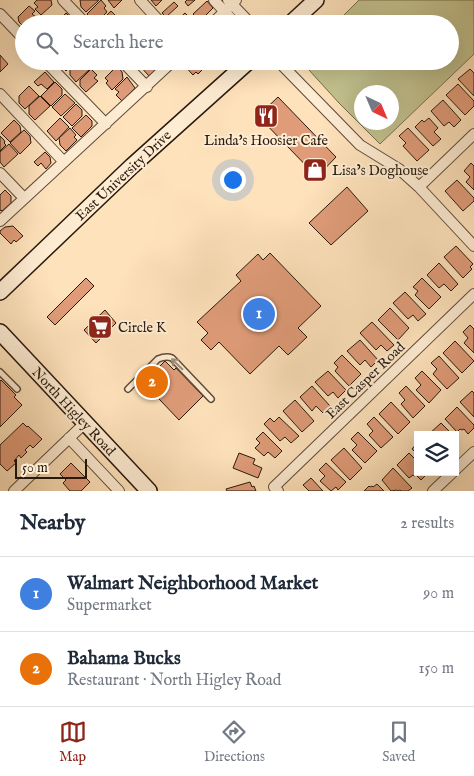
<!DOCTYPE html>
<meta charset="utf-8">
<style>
body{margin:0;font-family:"IM FELL English",serif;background:#f2f2f3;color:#1f2937}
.controls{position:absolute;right:15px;bottom:15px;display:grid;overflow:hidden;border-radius:0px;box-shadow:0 5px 20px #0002}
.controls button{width:45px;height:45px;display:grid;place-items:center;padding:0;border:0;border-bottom:1px solid #e0e1e3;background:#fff;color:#1f2937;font:25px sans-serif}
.compass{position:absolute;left:354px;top:85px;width:45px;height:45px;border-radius:50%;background:#fff;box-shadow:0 5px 20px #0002;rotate:136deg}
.scale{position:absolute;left:15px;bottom:12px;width:72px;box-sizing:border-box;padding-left:5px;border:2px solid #28190c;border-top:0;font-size:14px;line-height:18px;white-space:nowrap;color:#28190c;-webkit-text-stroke:4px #feecd3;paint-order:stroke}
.you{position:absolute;left:232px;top:179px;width:18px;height:18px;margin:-12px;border:4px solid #fff;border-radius:50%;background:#1a73e8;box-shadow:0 0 0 8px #1a73e833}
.badge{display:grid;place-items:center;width:32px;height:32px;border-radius:50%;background:#8f2418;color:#fff;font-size:16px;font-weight:700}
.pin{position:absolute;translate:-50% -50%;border:2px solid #fff;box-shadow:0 1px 5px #0006}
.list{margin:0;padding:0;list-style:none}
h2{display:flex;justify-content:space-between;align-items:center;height:65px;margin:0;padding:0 20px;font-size:21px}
h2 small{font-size:16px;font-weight:400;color:#747a83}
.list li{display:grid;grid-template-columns:32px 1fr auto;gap:15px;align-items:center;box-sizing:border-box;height:75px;padding:0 20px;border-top:1px solid #e0e1e3}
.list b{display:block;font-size:19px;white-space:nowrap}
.list p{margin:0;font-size:16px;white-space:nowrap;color:#747a83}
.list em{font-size:16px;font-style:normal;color:#747a83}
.icon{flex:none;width:28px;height:28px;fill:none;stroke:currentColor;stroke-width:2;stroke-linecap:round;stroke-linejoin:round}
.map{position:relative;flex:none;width:474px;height:491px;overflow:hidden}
.search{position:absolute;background:#fff;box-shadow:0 5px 20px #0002;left:15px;right:15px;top:15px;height:55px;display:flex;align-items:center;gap:12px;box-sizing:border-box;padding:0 18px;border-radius:28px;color:#747a83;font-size:19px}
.sheet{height:215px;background:#fff}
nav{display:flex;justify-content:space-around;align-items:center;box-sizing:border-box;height:70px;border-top:1px solid #e0e1e3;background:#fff;font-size:14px;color:#747a83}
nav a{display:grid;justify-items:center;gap:2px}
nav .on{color:#8f2418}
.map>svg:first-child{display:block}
.green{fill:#c3c28e;stroke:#766e4d;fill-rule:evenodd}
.building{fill:#e09c79;stroke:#28190c}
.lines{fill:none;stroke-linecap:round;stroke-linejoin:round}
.service-casing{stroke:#5e4b38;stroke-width:8}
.minor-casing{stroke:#5e4b38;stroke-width:12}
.secondary-casing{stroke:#28190c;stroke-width:18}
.service{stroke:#feecd3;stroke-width:5}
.minor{stroke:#feecd3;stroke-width:10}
.secondary{stroke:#feecd3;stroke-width:15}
.oneway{stroke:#9e8d79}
.labels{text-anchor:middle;stroke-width:4;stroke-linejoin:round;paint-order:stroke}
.poi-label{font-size:14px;fill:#28190c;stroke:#feecd3;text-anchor:start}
.street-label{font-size:14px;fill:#28190c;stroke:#feecd3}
</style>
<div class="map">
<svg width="474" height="491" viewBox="0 0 474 491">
<rect width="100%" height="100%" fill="#fee2bb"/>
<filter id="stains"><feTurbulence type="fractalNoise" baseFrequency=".004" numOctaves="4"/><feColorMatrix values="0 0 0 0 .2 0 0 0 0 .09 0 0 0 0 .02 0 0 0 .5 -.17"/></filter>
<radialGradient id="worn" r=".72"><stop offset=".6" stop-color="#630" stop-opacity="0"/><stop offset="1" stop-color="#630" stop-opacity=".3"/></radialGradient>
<!-- green -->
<path class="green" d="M359,0H474V54L380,144L339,103L309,70L308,61H450V24H335ZM362,92H392V122H362Z"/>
<!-- building -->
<path class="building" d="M37,0H51L52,5L41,15L35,9L38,7L34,3Z
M80,0H99L86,12L81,7Z
M101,0L106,6L104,8L107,12L96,23L87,14Z
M108,0H122L114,8Z
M151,0H162L156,6Z
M187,0H195L188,6L185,2Z
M207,1L213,8L200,21L193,14Z
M174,2L178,6L166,17L162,13Z
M29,6L35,11L32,14L36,17L30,24H24V27L19,22L18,17Z
M111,11L119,19L117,21L119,22L118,24H100V22Z
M66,13L72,19V24H55Z
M185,13L189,17L181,24H173Z
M38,18L43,24H32Z
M0,55L8,64L0,72Z
M57,61H76L66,71Z
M78,61H82L90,69L76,82L70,75V69Z
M133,61H143L138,67Z
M145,61H159L161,64L149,76L140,66Z
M185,61H198L204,68L198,74L196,72L193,75L183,64Z
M200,61H211L205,66Z
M117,66L122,72L123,79L112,90L106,83L108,81L105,78Z
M91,69L97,75L94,78L98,81L86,92L80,86V80Z
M470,69L474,73V96L458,79Z
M45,72L54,82L47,89L41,84L38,86L34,82Z
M127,77L135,88L122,101L116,95L119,92L115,89Z
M55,82L62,89V95L51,106L41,96Z
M458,84L474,101V106L465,115L446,95Z
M29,86L39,96L25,109L19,103V96Z
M65,94L75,103L61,116L52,107Z
M40,96L50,106L35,120L29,114V106Z
M278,97L336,157L317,177L258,116Z
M443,100L461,120L454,127L449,122L444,126L431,111Z
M76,104L82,110V116L72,126L63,117Z
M86,115L92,121V126L81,137L72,128Z
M60,118L69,127L56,141L47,131Z
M429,118L438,128L434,132L441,139L433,146L415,127L422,120L424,122Z
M14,120L20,126L21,132L10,142L1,133Z
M70,128L76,135L74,137L77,140L66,151L60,145L59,138Z
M408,128L429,150L417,161L403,146L406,143L399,136Z
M24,130L30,136L31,143L20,154L10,143Z
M0,136L4,140L5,142L4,143L6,145L0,151Z
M9,144L18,154L4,167L0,162V152Z
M45,152L50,157L51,163L46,169L41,163L38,166L34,162Z
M471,163L474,166V190L466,182L470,177L464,171Z
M457,180L474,198V201L463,211L445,191Z
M347,187L368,211L331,245L309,223Z
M5,190L11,196V203L2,211L1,210L0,211V195Z
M13,226L23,236L16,242L14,240L11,244L0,233V231L5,227Z
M456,246L473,264L470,267L472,269L463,278L444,257Z
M270,253L321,306L298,328L307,337L288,355L279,346L250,374L219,342L211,350L201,340L208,333L197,322L241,281L236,275L258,254L263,260Z
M439,263L458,284L451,291L444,284L439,288L427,275Z
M86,278L94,286L55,325L47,317Z
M422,278L441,297L429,309L415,295L418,291L413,287Z
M405,292L426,314L418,321L413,315L408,319L393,303Z
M390,308L409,328L398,340L378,320Z
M105,310L116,323L96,343L84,330Z
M372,322L394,345L387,351L381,345L376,350L360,333Z
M470,325L474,329V353L464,343L468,338L463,332Z
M360,340L378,360L371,367L365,360L360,365L347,351Z
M455,341L474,361L462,373L443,353Z
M342,355L361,374L349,386L335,371L338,367L334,363Z
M439,356L459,378L447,389L433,374L437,369L431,363Z
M165,361L174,370L176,368L203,396L179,420L142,381L150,374L151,375Z
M328,371L346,390L338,398L333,392L328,396L315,382Z
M422,371L441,390L429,403L416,390L421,385L415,378Z
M1,380L16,395L14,397L22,405L0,427V381Z
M312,386L330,406L323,413L316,406L312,411L300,397Z
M406,386L425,406L413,418L401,404L405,400L399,393Z
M472,391L474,393V417L460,402Z
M295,400L314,421L302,432L283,411Z
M391,402L410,422L398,434L379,414Z
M457,407L474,425V428L468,434L464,429L462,430L460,429L457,432L445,419Z
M279,417L299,436L291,443L285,437L280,441L264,424L270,418L274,422Z
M374,417L393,437L381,448L369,435L373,431L367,424Z
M23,423L27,427L28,426L42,439L33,448L30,445L25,450L27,452L21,458L19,455L14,461L16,463L7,471L0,464V445Z
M441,423L453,435L429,434Z
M263,432L282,451L275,458L268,452L264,456L255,448L260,443L256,439Z
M358,432L377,451L365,463L352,450L357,445L351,439Z
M418,442V455L412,449Z
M344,448L362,468L350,480L331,460Z
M239,453L255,459L253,464L262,468L258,478L233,468Z
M409,453L418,462V472L428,473L421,480L416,475L414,476L413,475L409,478L397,465Z
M71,463L90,482L81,491H70L63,483L66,480L60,474Z
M326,463L346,482L338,490L336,487L331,491L320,481L325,476L319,470Z
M393,468L412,488L408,491H401L400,490L398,491L397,490L391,491L382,480Z
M311,478L323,491H309L303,485Z
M250,482L252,487L254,486L256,491H227L226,489Z
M377,484L384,491H364L369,486L370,487L372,486L373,487Z"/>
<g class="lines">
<defs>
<path id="service" d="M0,372L17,389
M128,389L158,359C163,357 167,356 172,358L211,399"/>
<path id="minor" d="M63,0L86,24
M140,0L162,24
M214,0L236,24
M228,0L251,24
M0,14L24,39
M212,24L236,0
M45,61L106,124
M122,61L147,87
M278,61L360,145L399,169L419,187L474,246
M0,94L64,162
M0,173L24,198
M419,187L474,134
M0,221L173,61
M69,438L119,491
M455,470L474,452
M14,491L85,423
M278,491L274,487L474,294
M433,491L453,472"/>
<path id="secondary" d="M290,24L316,0
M0,292L132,166L249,61
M0,332L149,491"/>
</defs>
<!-- service casing -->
<use href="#service" class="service-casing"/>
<!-- minor casing -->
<use href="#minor" class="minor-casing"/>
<!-- secondary casing -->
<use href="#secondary" class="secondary-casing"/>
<!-- service -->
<use href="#service" class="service"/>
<!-- minor -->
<use href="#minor" class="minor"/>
<!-- secondary -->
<use href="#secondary" class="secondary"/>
</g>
<!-- one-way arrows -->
<defs><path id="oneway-shaft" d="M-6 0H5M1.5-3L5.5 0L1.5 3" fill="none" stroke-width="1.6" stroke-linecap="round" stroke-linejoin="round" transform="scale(1.25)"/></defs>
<use class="oneway" href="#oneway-shaft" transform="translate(177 364) rotate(-136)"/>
<!-- icons -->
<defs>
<symbol id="restaurant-square" viewBox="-11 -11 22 22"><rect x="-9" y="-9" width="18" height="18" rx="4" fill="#8f2418" stroke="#feecd3"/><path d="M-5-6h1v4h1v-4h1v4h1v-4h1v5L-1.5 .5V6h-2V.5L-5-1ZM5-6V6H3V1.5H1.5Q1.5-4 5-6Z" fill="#fff"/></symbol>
<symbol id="shop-square" viewBox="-11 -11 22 22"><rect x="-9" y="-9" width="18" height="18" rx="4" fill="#8f2418" stroke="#feecd3"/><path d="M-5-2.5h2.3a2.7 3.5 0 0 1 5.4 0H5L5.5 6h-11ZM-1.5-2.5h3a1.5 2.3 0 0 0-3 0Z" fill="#fff"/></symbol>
<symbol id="supermarket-square" viewBox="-11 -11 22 22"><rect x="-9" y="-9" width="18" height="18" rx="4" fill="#8f2418" stroke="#feecd3"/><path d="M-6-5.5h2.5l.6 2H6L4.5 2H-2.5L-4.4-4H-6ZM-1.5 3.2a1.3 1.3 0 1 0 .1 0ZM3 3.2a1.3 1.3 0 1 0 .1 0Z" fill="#fff"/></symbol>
</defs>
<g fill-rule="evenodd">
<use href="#restaurant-square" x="252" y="102" width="28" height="28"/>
<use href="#shop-square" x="301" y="156" width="28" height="28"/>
<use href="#supermarket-square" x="86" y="313" width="28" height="28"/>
</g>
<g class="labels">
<!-- poi labels -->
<g class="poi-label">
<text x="266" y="145" text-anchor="middle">Linda's Hoosier Cafe</text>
<text x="332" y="175">Lisa’s Doghouse</text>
<text x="118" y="332">Circle K</text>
</g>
<!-- street labels -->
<g class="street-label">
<text transform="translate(123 175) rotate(-43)" y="5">East University Drive</text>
<text transform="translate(365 380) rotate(-44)" y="5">East Casper Road</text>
<text transform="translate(74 411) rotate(47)" y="5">North Higley Road</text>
</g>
</g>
<rect width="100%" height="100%" filter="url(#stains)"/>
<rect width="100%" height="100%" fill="url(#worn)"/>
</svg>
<div class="controls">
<button><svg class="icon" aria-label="layers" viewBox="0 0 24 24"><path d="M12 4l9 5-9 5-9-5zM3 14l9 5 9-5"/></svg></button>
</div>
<svg class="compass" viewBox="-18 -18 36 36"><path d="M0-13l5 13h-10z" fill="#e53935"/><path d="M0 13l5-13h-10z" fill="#747a83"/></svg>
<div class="scale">50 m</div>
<div class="you"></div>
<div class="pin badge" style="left:259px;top:314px;background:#3f7fe0">1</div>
<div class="pin badge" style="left:152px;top:382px;background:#e8710a">2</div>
<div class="search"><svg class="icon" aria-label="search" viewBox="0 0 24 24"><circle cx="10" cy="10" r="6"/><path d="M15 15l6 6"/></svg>Search here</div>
</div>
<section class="sheet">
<h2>Nearby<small>2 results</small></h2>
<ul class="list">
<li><span class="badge" style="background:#3f7fe0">1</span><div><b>Walmart Neighborhood Market</b><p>Supermarket</p></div><em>90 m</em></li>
<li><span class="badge" style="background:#e8710a">2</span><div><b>Bahama Bucks</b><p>Restaurant · North Higley Road</p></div><em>150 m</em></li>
</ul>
</section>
<nav>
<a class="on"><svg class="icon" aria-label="map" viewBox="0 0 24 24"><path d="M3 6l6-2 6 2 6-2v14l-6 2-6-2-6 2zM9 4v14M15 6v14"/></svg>Map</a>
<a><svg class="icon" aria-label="directions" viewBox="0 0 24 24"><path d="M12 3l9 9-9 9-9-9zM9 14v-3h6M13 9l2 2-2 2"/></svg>Directions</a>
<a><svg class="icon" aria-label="saved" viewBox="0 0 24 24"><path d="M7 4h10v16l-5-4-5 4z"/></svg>Saved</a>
</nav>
